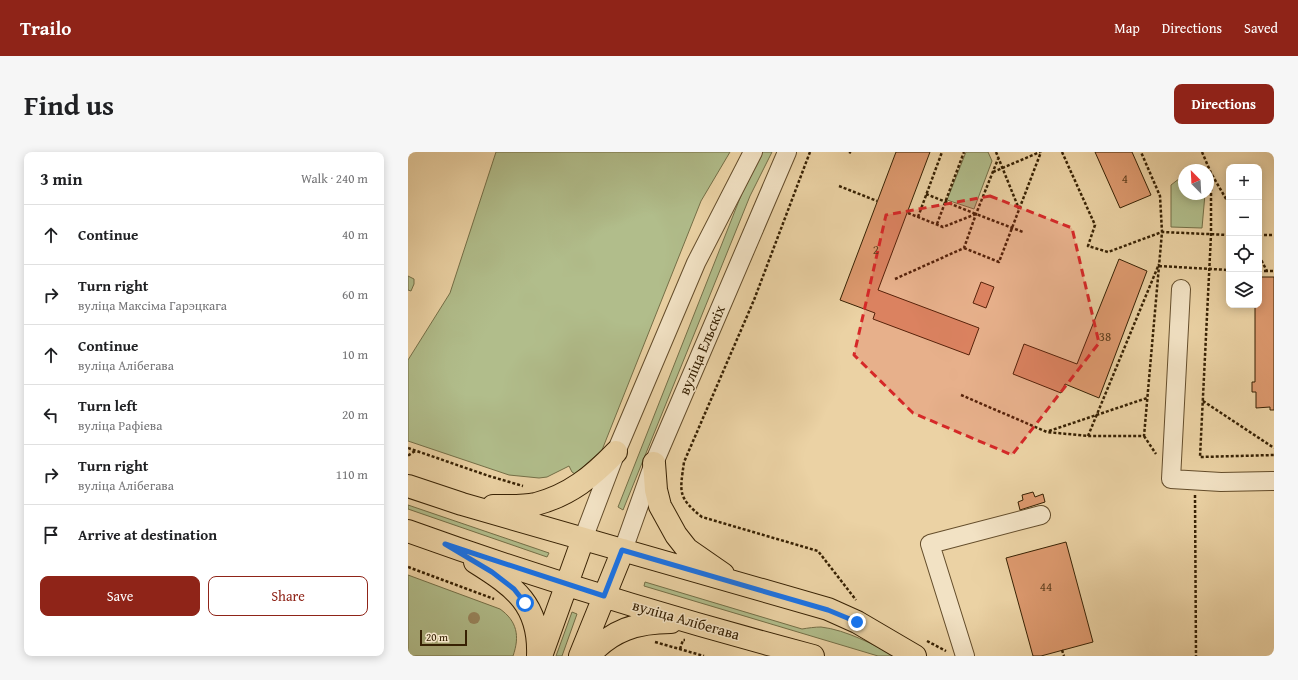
<!DOCTYPE html>
<meta charset="utf-8">
<style>
body{margin:0;font-family:"Gentium Book Plus",serif;background:#f6f6f6;color:#202124}
.controls{position:absolute;right:12px;top:12px;display:grid;overflow:hidden;border-radius:8px;box-shadow:0 2px 10px #0003}
.controls button{width:36px;height:36px;display:grid;place-items:center;padding:0;border:0;border-bottom:1px solid #e0e0e0;background:#fff;color:#202124;font:20px sans-serif}
.compass{position:absolute;left:770px;top:12px;width:36px;height:36px;border-radius:50%;background:#fff;box-shadow:0 2px 10px #0003;rotate:336deg}
.scale{position:absolute;left:12px;bottom:10px;width:47px;box-sizing:border-box;padding-left:4px;border:2px solid #372103;border-top:0;font-size:11px;line-height:14px;white-space:nowrap;color:#372103;-webkit-text-stroke:3px #f2e2c4;paint-order:stroke}
.stop{position:absolute;width:12px;height:12px;margin:-9px;border:3px solid #1a73e8;border-radius:50%;background:#fff}
.stop.end{background:#1a73e8;border-color:#fff;box-shadow:0 1px 4px #0008}
.list{margin:0;padding:0;list-style:none}
h2{display:flex;justify-content:space-between;align-items:center;height:52px;margin:0;padding:0 16px;font-size:17px}
h2 small{font-size:13px;font-weight:400;color:#757577}
.list li{display:grid;grid-template-columns:26px 1fr auto;gap:12px;align-items:center;box-sizing:border-box;height:60px;padding:0 16px;border-top:1px solid #e0e0e0}
.list b{display:block;font-size:15px;white-space:nowrap}
.list p{margin:0;font-size:13px;white-space:nowrap;color:#757577}
.list em{font-size:13px;font-style:normal;color:#757577}
.actions{display:flex;gap:8px;padding:12px 16px}
.actions a{flex:1;padding:9px 0;border:1px solid #8f2418;border-radius:8px;text-align:center;font-size:14px;color:#8f2418}
.actions .main{background:#8f2418;color:#fff}
.icon{flex:none;width:22px;height:22px;fill:none;stroke:currentColor;stroke-width:2;stroke-linecap:round;stroke-linejoin:round}
.map{position:relative;flex:none;width:866px;height:504px;overflow:hidden;border-radius:8px}
header{display:flex;align-items:center;gap:24px;box-sizing:border-box;height:56px;padding:0 20px;background:#8f2418;color:#fff}
header strong{font-size:19px}
nav{display:flex;gap:22px;margin-inline-start:auto;font-size:14px}
.intro{display:flex;align-items:center;justify-content:space-between;box-sizing:border-box;height:96px;padding:0 24px}
h1{margin:0;font-size:28px}
.button{padding:10px 18px;border-radius:8px;background:#8f2418;color:#fff;font-size:14px;font-weight:700}
main{display:flex;gap:24px;padding:0 24px}
aside{flex:1;background:#fff;border-radius:8px;box-shadow:0 2px 10px #0003}
.map>svg:first-child{display:block}
.green{fill:#b1bd8b;stroke:#746f47}
.building{fill:#dd996e;stroke:#372103}
.lines{fill:none;stroke-linecap:round;stroke-linejoin:round}
.minor-casing{stroke:#644d2b;stroke-width:20}
.major-casing{stroke:#372103;stroke-width:24}
.path{stroke:#372103;stroke-width:2.5;stroke-dasharray:3 2;stroke-linecap:butt}
.minor{stroke:#f2e2c4;stroke-width:18}
.major{stroke:#ebd2a4;stroke-width:22}
.tree{fill:#99865e}
.route{stroke:#1a73e8;stroke-width:5}
.marked{fill:#d62828;fill-opacity:0.2;stroke:#d62828;stroke-width:3;stroke-dasharray:8 5;stroke-linejoin:round}
.labels{text-anchor:middle;stroke-width:3;stroke-linejoin:round;paint-order:stroke}
.number-label{font-size:13px;fill:#603f1e}
.street-label{font-size:15px;fill:#372103;stroke:#f2e2c4}
</style>
<header>
<strong>Trailo</strong>
<nav><a>Map</a><a>Directions</a><a>Saved</a></nav>
</header>
<div class="intro"><h1>Find us</h1><a class="button">Directions</a></div>
<main>
<aside>
<h2>3 min<small>Walk · 240 m</small></h2>
<ul class="list">
<li><svg class="icon" aria-label="ahead" viewBox="0 0 24 24"><path d="M12 20V5M6 11l6-6 6 6"/></svg><div><b>Continue</b></div><em>40 m</em></li>
<li><svg class="icon" aria-label="right" viewBox="0 0 24 24"><path d="M7 20v-9h11M14 6l5 5-5 5"/></svg><div><b>Turn right</b><p>вуліца Максіма Гарэцкага</p></div><em>60 m</em></li>
<li><svg class="icon" aria-label="ahead" viewBox="0 0 24 24"><path d="M12 20V5M6 11l6-6 6 6"/></svg><div><b>Continue</b><p>вуліца Алібегава</p></div><em>10 m</em></li>
<li><svg class="icon" aria-label="left" viewBox="0 0 24 24"><path d="M17 20v-9H6M10 6l-5 5 5 5"/></svg><div><b>Turn left</b><p>вуліца Рафіева</p></div><em>20 m</em></li>
<li><svg class="icon" aria-label="right" viewBox="0 0 24 24"><path d="M7 20v-9h11M14 6l5 5-5 5"/></svg><div><b>Turn right</b><p>вуліца Алібегава</p></div><em>110 m</em></li>
<li><svg class="icon" aria-label="arrive" viewBox="0 0 24 24"><path d="M6 21V4h12l-3 4 3 4H6"/></svg><div><b>Arrive at destination</b></div></li>
</ul>
<div class="actions"><a class="main">Save</a><a>Share</a></div>
</aside>
<div class="map">
<svg width="866" height="504" viewBox="0 0 866 504">
<rect width="100%" height="100%" fill="#ebd2a4"/>
<filter id="stains"><feTurbulence type="fractalNoise" baseFrequency=".005" numOctaves="4"/><feColorMatrix values="0 0 0 0 .2 0 0 0 0 .09 0 0 0 0 .02 0 0 0 .5 -.17"/></filter>
<radialGradient id="worn" r=".72"><stop offset=".6" stop-color="#630" stop-opacity="0"/><stop offset="1" stop-color="#630" stop-opacity=".3"/></radialGradient>
<!-- green -->
<path class="green" d="M88,0H322L293,49L194,298L167,322L164,320L161,314L139,325L131,326L101,323L0,289V208L42,141Z
M354,0H364L342,44L215,358L210,355L334,41Z
M558,0H580L584,9L566,57L539,48Z
M776,23V42H797L794,76L763,75V33Z
M0,124L6,127V132L3,139L0,138Z
M0,353L141,401L139,405L0,357Z
M0,423L92,457C109,469 112,484 105,504H0Z
M237,430L394,477C400,476 407,475 413,475C439,478 465,493 489,504H470L236,434Z
M164,460L169,462L154,504H148Z"/>
<!-- building -->
<path class="building" d="M488,0H522L470,138L571,176L561,203L465,167L467,161L432,148Z
M687,0H724L743,43L712,56Z
M711,107L739,119L691,246L657,232L653,241L605,222L616,192L669,212Z
M851,125H866V258H862V255L848,256V240H844V230H847V153H851Z
M573,130L586,135L578,156L565,151Z
M625,340L627,345L635,342L637,350L612,358L610,350L615,348L614,343Z
M658,390L685,490L633,504H625L598,406Z"/>
<g class="lines">
<defs>
<path id="minor" d="M773,137L763,327L813,330L866,329
M175,387L208,300L288,111L345,0
M215,398L246,311L379,0
M557,504L522,392L633,363"/>
<path id="major" d="M246,311L248,338L252,354L268,383L279,397L315,422
M0,334L54,352L420,457L449,470L507,504
M85,354C99,354 115,355 128,352C162,343 185,324 208,300
M0,379C133,427 269,468 405,504
M67,410C107,435 132,453 130,504
M133,504L175,387
M172,504L215,398
M181,504C203,478 230,470 263,470"/>
</defs>
<!-- minor casing -->
<use href="#minor" class="minor-casing"/>
<!-- major casing -->
<use href="#major" class="major-casing"/>
<!-- path -->
<path class="path" d="M402,0L346,148L276,310C272,340 269,345 294,365L410,399L448,448
M441,0L443,1
M588,0L611,57
M654,0L687,73L680,94L700,100L754,80L821,83
M794,0L803,21L821,52
M585,20L632,0
M803,21V83L792,305L866,303
M431,34L469,49
M518,42L568,62
M500,61L535,75L568,62L615,80
M510,65L534,0
M529,72L556,0
M851,83H866
M556,96L591,110L633,0
M851,104L859,119H866
M751,114L821,118
M851,119H859
M487,127L556,96L568,62L590,7
M553,243L639,280L680,284H736L754,80L752,44L733,0
M795,249L866,296
M641,279L739,246
M680,284L751,112
M736,284L748,302
M0,296L81,324L115,334
M0,303H1L7,299
M787,343L788,504
M0,415L86,447
M519,489L538,499
M247,490L296,504
M272,497L275,488H277
M654,498L656,504"/>
<!-- minor -->
<use href="#minor" class="minor"/>
<!-- major -->
<use href="#major" class="major"/>
</g>
<!-- trees -->
<circle class="tree" cx="66" cy="466" r="6"/>
<g class="lines">
<!-- route -->
<path class="route" d="M117,451L106,437L84,420L37,392L196,444L214,398L420,458L449,470"/>
</g>
<!-- marked area -->
<path class="marked" d="M582,44L664,76L691,191L604,303L505,261L446,203L478,63Z"/>
<g class="labels">
<!-- number labels -->
<g class="number-label">
<text x="717" y="31">4</text>
<text x="468" y="102">2</text>
<text x="697" y="189">38</text>
<text x="638" y="439">44</text>
</g>
<!-- street labels -->
<g class="street-label">
<text transform="translate(294 198) rotate(-67)" y="5">вуліца Ельскіх</text>
<text transform="translate(278 468) rotate(16)" y="5">вуліца Алібегава</text>
</g>
</g>
<rect width="100%" height="100%" filter="url(#stains)"/>
<rect width="100%" height="100%" fill="url(#worn)"/>
</svg>
<div class="controls">
<button>+</button>
<button>−</button>
<button><svg class="icon" aria-label="locate" viewBox="0 0 24 24"><circle cx="12" cy="12" r="6"/><path d="M12 2v4M12 18v4M2 12h4M18 12h4"/></svg></button>
<button><svg class="icon" aria-label="layers" viewBox="0 0 24 24"><path d="M12 4l9 5-9 5-9-5zM3 14l9 5 9-5"/></svg></button>
</div>
<svg class="compass" viewBox="-18 -18 36 36"><path d="M0-13l5 13h-10z" fill="#e53935"/><path d="M0 13l5-13h-10z" fill="#757577"/></svg>
<div class="scale">20 m</div>
<div class="stop" style="left:117px;top:451px"></div>
<div class="stop end" style="left:449px;top:470px"></div>
</div>
</main>
